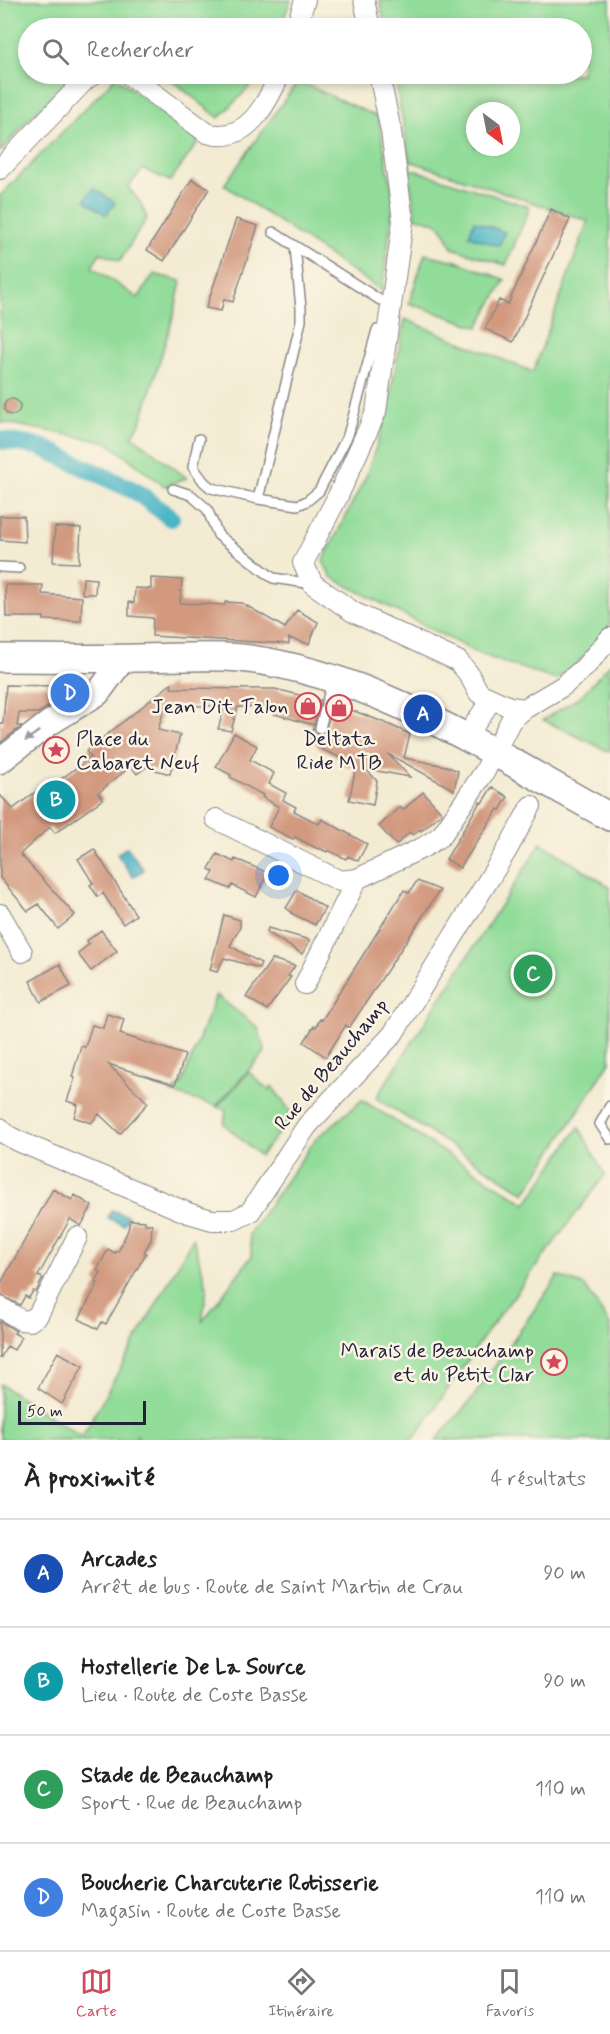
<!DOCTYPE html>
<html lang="fr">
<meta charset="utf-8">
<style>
body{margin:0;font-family:Mynerve,sans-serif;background:#f6f6f6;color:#222}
.compass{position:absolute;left:466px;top:102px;width:54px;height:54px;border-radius:50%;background:#fff;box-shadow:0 3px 9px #0003;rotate:148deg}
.scale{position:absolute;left:18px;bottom:15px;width:128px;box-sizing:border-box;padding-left:6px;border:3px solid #22223b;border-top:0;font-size:16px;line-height:21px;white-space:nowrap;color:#22223b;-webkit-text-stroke:4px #fcf5e5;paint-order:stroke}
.you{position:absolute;left:279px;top:876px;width:21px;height:21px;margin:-15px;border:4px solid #fff;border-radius:50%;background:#1a73e8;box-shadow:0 0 0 9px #1a73e833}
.badge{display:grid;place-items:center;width:39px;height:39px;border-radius:50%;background:#d1495b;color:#fff;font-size:20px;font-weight:700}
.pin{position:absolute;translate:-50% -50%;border:3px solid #fff;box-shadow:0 2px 6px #0006}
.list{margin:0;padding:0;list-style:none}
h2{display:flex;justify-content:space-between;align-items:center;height:78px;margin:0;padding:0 24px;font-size:26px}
h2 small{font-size:20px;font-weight:400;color:#767676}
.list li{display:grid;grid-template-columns:39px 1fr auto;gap:18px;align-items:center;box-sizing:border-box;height:108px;padding:0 24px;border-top:2px solid #e0e0e0}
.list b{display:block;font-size:22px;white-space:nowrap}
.list p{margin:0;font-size:20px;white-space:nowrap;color:#767676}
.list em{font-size:20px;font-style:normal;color:#767676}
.icon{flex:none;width:33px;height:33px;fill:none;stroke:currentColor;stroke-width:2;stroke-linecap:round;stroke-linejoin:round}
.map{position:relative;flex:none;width:610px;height:1440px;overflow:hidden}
.search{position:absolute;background:#fff;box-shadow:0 3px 9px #0003;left:18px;right:18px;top:18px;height:66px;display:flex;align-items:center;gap:15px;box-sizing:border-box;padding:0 21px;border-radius:33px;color:#767676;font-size:22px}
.sheet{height:510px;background:#fff}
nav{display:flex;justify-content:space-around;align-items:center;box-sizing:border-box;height:84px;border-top:2px solid #e0e0e0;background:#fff;font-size:16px;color:#767676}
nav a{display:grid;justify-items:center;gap:3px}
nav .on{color:#d1495b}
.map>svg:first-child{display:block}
.green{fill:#91dc99;stroke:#5a7f6a;stroke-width:1.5;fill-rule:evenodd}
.water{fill:#49b5c6;stroke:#366c80;stroke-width:1.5}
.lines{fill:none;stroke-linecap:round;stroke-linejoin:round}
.canal{stroke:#49b5c6;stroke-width:18}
.building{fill:#d2997f}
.service-casing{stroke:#8a8686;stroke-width:12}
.minor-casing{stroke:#8a8686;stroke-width:22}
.tertiary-casing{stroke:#8a8686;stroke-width:27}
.secondary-casing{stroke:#8a8686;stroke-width:30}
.service{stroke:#fff;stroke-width:9}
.minor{stroke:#fff;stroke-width:20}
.tertiary{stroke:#fff;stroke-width:24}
.secondary{stroke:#fff;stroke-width:27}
.oneway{fill:#9c9ca7}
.labels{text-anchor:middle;stroke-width:5;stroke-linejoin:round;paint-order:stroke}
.poi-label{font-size:21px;fill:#22223b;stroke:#fcf5e5;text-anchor:end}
.street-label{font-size:21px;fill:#22223b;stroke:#fcf5e5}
</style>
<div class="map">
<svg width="610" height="1440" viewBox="0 0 610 1440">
<rect width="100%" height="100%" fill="#fcf5e5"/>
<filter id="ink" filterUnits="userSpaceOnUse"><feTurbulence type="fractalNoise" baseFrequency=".0167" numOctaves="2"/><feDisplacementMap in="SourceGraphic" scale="12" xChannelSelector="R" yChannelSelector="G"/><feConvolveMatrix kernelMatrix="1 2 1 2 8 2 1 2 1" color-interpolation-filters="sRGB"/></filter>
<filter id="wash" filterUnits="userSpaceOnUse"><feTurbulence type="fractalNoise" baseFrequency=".008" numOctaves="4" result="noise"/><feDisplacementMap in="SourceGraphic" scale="24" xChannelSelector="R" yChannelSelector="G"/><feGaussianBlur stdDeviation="1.35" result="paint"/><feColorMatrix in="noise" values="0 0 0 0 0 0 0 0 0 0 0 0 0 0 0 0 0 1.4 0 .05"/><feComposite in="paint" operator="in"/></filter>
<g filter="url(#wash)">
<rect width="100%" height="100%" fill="#f3ebd2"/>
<!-- green -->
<path class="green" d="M0,0H291L280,28H28V74H77L30,118L0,152Z
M380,0H610V624L582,660L556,680L477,653L331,577L323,561L366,476L385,421L405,319L533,372L588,221L410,161L394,74H582V28H385ZM475,111H511V147H475Z
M164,74H262L219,118Z
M116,77L199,141L170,181L143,169L128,187L140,202L147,218L120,261L100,253L92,267L138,298L154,274L181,281L174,314L141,422L132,436L187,478L164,486L107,442L0,422V196Z
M298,81L378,117L394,201L382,291L224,185Z
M408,168L530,207L506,265L452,248C444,227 439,220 416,218Z
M425,254L456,261L505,280L478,327L409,303Z
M610,664V752L543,720L580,697Z
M541,843L610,887V1062L525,1193L376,1098Z
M216,995L258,1028L265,1052L216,1106L171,1093L181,1085Z
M249,1072L269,1091L272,1086L293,1115L260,1156L224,1124L226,1110L217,1107Z
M362,1100L526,1204L579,1127L605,1175L489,1329L413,1440H141L137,1435L134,1440H0V1384L82,1437L193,1238L207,1287L202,1322L251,1257V1246L249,1234L315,1140Z
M558,1276L585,1286L610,1325V1440H436L472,1399Z"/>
<!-- water -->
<path class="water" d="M94,188L115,203L106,215L85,200Z
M474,221L505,232L499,246L469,236Z
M127,847L144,870L133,877L117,854Z
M111,1210L128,1216L124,1225L108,1218Z"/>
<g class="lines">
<!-- canal -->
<path class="canal" d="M0,440L41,447L137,492L171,518"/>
</g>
<g id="blocks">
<!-- building -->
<path class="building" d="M192,179L209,189L164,261L147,250Z
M551,209L570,219L513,342L485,329L499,300L508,304Z
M236,219L258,226L233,302L224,299L221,311L206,308Z
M4 407a8 8 0 1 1 16 0a8 8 0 1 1-16 0Z
M0,516H24L25,542L0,540Z
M55,527L81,528L79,563L53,562Z
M83,578L96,579L95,594H82Z
M151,578L182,580L180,603L225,605V602L242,603L285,628L297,610L318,622L309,644L289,638V644L152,636L153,618L129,616V602L134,603L135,588L151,589Z
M5,585H43L42,594L82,597L81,621L44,620V617H6Z
M172,683L171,688L275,689L320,700L314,725L274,714V708L238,707L231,731L218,729L225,706H165L158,730L180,735L170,774L145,767L137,774L131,766L98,793L103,799L55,833L50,827L20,854L75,915L58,929L39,904L28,911L0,878V795L13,809L47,783L50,787L91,757L86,751Z
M6,685L56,686L81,687L38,713H19L17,726H22L0,743V723L3,724Z
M333,703L383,722L410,734L404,758L446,766L458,771L454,790L388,754L410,777L366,769L377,781L373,805L349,800L356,767L343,765L345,760L317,747L318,744L308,740L313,727L318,734L325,732Z
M234,733L257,746L250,760L274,773L269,784L286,793L283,800L296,807L294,811L319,824L322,819L367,844L358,861L348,856L346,859L328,850L327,852L319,848L318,849L295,837L293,839L269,827L279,807L262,797L263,795L230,777L231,775L216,767Z
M492,787L508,797L500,810L498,809L460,868L446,859L480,802L482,803Z
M423,792L442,813L421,831L420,829L413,835L410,832L396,845L379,826L400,807L403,810Z
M94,849L136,915L123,924L103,893L98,897L90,885L93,883L78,859Z
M217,854L234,862L235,859L243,862L268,873L256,897L232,885L230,889L209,880L214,872L209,869Z
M417,881L440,890L349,1028L346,1025L326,1057L304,1042L314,1026L316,1027L320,1019L322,1020L404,890L409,893Z
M297,890L325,908L315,925L291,913L292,912L286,908Z
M224,915L240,920V927L230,946L261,963L259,968L224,958L217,972L210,970Z
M268,928L310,940L302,954L267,932Z
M101,930L117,951L91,971L78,954L89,944L87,941Z
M272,959L295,966L288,976L291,977L267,1010L246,997Z
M60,964L71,986L41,1002L30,981Z
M107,1014L124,1019L120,1034L185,1055L175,1085L108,1064L148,1103L120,1134L99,1114L91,1123L74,1117L78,1105L67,1101L75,1078L72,1077L81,1046L85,1047L92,1025L103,1028Z
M53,1189L72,1200L75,1195L92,1206L81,1226L70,1219L38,1276L43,1278L36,1292L33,1291L29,1298L25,1296L20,1305L0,1295V1285Z
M130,1220L145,1221V1224H152L151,1240L144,1252L146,1253L106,1324L102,1322L98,1329L79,1319L98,1283L95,1282L101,1272L97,1270L108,1249L115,1253L119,1250L128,1230Z
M0,1321L16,1331L14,1333L21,1337L14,1350L7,1346L0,1359Z
M58,1352L83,1366L62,1404L38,1388Z"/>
</g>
</g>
<g filter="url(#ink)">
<use href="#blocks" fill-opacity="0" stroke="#8a8686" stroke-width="1.5"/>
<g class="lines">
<defs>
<path id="service" d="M273,232L380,300
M199,439L193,467L204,482L211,488L258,499L298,505L307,501L319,491L348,435L377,330
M173,489L191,495L207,509L218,535L273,578L313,584
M258,499L301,321V308L295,247
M0,567L19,568
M320,728L332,682
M610,1106L600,1124L610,1139"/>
<path id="minor" d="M364,0L370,28
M296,28L305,0
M128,74L207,133C247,145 267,103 280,74
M379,74L391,131L403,221L376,412L338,496L303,563L313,584L353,612L458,661L468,673L479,693L510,707L524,709
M0,169L86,79L94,74
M466,737L492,699
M216,819L340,881L357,879L424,847L441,836L485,771L511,720L524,709L563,686L584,668L610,638
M0,914L22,952
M305,984L357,879
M0,1128L5,1134L18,1141L188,1213L212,1220H234L250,1212L307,1126L393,1034L507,850L531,806
M0,1307L21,1320L30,1321L38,1315L77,1237"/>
<path id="tertiary" d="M0,761L48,724L98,693L123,659"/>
<path id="secondary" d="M0,658C45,658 91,659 136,658C171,658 206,655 241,658C373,673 496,755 610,817"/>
</defs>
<!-- service casing -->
<use href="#service" class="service-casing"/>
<!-- minor casing -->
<use href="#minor" class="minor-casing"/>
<!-- tertiary casing -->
<use href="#tertiary" class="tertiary-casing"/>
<!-- secondary casing -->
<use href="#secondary" class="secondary-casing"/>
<!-- service -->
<use href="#service" class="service"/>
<!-- minor -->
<use href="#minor" class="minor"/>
<!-- tertiary -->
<use href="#tertiary" class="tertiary"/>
<!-- secondary -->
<use href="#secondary" class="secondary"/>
</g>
<!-- one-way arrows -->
<defs><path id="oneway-solid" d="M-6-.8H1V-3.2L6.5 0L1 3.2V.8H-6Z" transform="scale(1.5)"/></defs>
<use class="oneway" href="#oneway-solid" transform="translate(32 736) rotate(144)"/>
</g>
<!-- icons -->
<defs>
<symbol id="shop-ring" viewBox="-11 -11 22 22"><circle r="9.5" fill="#fcf5e5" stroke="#d1495b" stroke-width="1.5"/><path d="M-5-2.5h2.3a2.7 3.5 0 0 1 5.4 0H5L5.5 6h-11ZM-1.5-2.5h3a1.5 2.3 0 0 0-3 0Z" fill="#d1495b"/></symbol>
<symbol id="sight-ring" viewBox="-11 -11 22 22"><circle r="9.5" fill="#fcf5e5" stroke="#d1495b" stroke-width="1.5"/><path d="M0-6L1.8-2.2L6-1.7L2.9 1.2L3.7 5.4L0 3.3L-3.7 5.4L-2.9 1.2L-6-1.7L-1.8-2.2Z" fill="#d1495b"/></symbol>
</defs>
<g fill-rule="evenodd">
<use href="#shop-ring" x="293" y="691" width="30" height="30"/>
<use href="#shop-ring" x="324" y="693" width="30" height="30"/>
<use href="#sight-ring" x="41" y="735" width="30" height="30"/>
<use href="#sight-ring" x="539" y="1347" width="30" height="30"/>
</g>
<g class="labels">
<!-- poi labels -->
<g class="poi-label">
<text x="288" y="713">Jean Dit Talon</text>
<text x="76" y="745" text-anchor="start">Place du<tspan x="76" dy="24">Cabaret Neuf</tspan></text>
<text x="339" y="745" text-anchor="middle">Deltata<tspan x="339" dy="24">Ride MTB</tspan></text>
<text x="534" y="1357">Marais de Beauchamp<tspan x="534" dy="24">et du Petit Clar</tspan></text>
</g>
<!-- street labels -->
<g class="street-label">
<text transform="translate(331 1064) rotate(-50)" y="7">Rue de Beauchamp</text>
</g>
</g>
</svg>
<svg class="compass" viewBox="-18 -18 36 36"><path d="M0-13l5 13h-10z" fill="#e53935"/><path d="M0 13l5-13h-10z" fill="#767676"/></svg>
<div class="scale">50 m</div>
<div class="you"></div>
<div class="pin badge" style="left:423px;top:714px;background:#1a4fb4">A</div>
<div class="pin badge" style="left:56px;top:800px;background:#0f9aa8">B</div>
<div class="pin badge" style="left:533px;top:974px;background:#2e9e5b">C</div>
<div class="pin badge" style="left:70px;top:693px;background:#3f7fe0">D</div>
<div class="search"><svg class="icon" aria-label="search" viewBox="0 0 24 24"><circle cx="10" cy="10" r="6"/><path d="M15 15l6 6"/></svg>Rechercher</div>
</div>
<section class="sheet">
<h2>À proximité<small>4 résultats</small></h2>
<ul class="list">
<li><span class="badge" style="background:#1a4fb4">A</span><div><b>Arcades</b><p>Arrêt de bus · Route de Saint Martin de Crau</p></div><em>90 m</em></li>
<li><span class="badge" style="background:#0f9aa8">B</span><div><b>Hostellerie De La Source</b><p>Lieu · Route de Coste Basse</p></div><em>90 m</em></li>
<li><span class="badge" style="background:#2e9e5b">C</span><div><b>Stade de Beauchamp</b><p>Sport · Rue de Beauchamp</p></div><em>110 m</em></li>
<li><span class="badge" style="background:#3f7fe0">D</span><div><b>Boucherie Charcuterie Rotisserie</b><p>Magasin · Route de Coste Basse</p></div><em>110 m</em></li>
</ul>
</section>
<nav>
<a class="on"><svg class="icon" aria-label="map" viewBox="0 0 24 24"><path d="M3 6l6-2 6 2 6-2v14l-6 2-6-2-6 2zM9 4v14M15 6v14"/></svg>Carte</a>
<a><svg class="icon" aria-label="directions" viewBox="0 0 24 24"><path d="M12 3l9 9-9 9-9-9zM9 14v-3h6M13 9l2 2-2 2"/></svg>Itinéraire</a>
<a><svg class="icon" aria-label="saved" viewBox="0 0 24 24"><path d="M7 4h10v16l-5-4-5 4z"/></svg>Favoris</a>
</nav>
